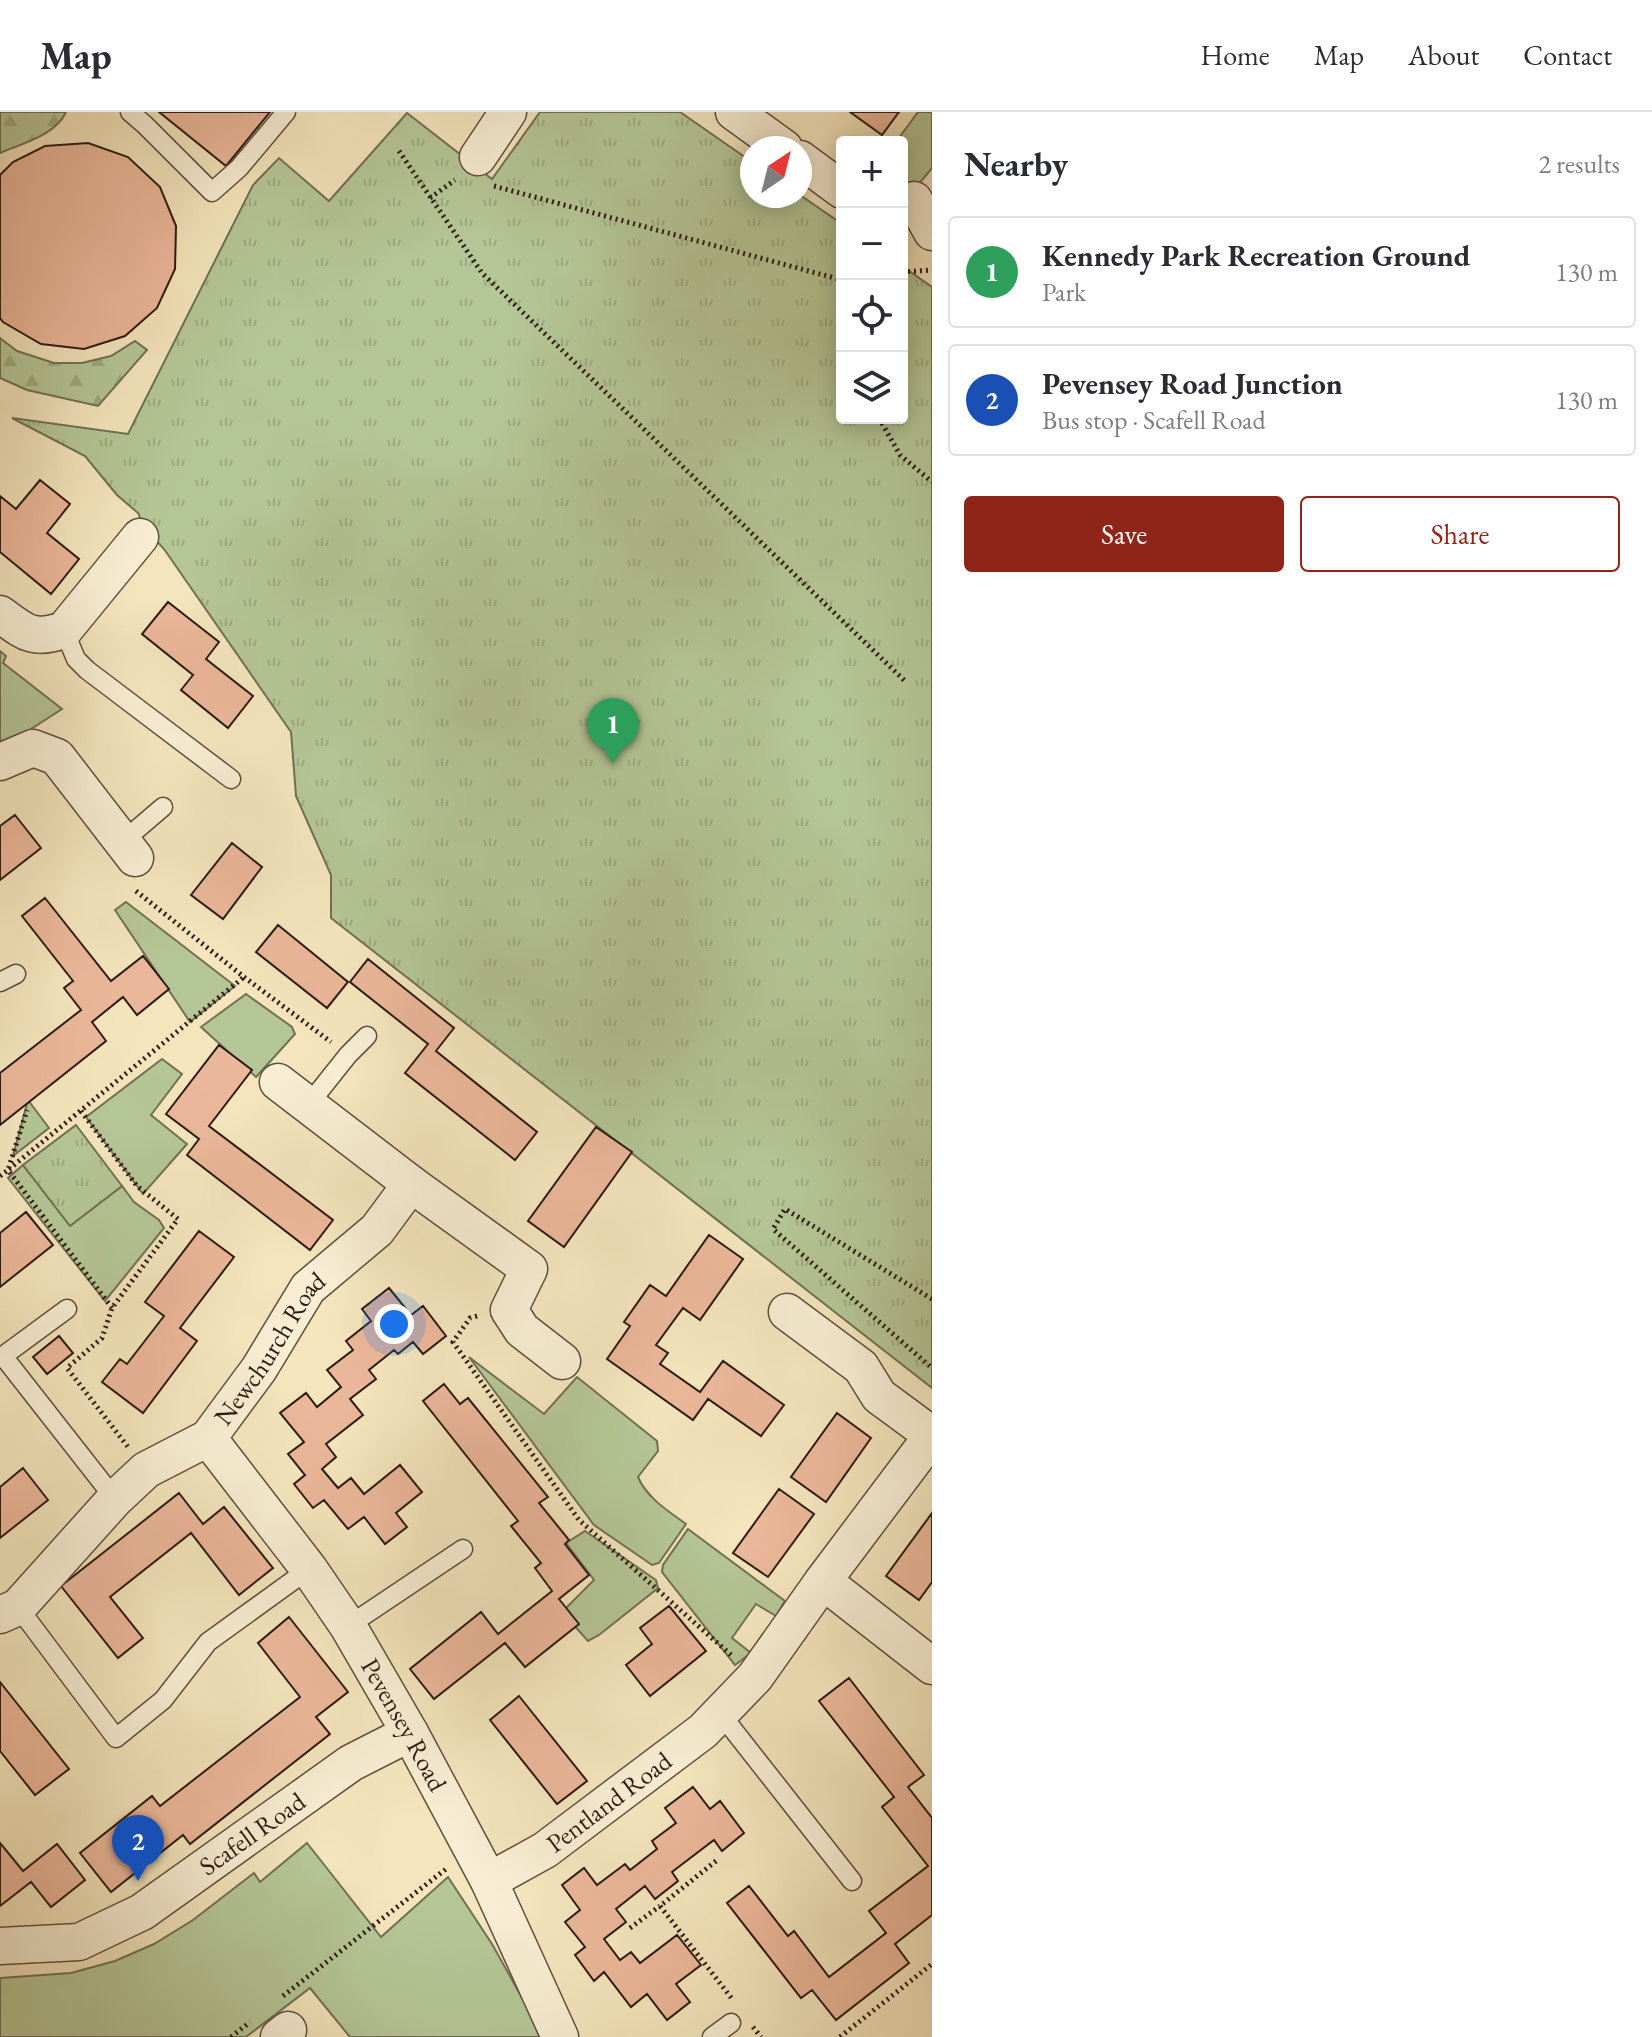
<!DOCTYPE html>
<meta charset="utf-8">
<style>
body{margin:0;font-family:"EB Garamond",serif;background:#f7f7f7;color:#2b2b33}
.controls{position:absolute;right:24px;top:24px;display:grid;overflow:hidden;border-radius:8px;box-shadow:0 4px 20px #0003}
.controls button{width:72px;height:72px;display:grid;place-items:center;padding:0;border:0;border-bottom:2px solid #e1e1e2;background:#fff;color:#2b2b33;font:40px sans-serif}
.compass{position:absolute;left:740px;top:24px;width:72px;height:72px;border-radius:50%;background:#fff;box-shadow:0 4px 20px #0003;rotate:35deg}
.you{position:absolute;left:394px;top:1212px;width:28px;height:28px;margin:-20px;border:6px solid #fff;border-radius:50%;background:#1a73e8;box-shadow:0 0 0 12px #1a73e833}
.badge{display:grid;place-items:center;width:52px;height:52px;border-radius:50%;background:#8f2418;color:#fff;font-size:26px;font-weight:700}
.pin{position:absolute;translate:-50% -66px;filter:drop-shadow(0 2px 4px #0008)}
.pin::after{content:'';position:absolute;top:42px;width:28px;height:24px;background:inherit;clip-path:polygon(0 0,100% 0,50% 100%)}
.list{margin:0;padding:0;list-style:none}
h2{display:flex;justify-content:space-between;align-items:center;height:104px;margin:0;padding:0 32px;font-size:34px}
h2 small{font-size:26px;font-weight:400;color:#7c7c81}
.list li{display:grid;grid-template-columns:52px 1fr auto;gap:24px;align-items:center;box-sizing:border-box;height:112px;margin:0 16px 16px;padding:0 16px;border:2px solid #e1e1e2;border-radius:8px}
.list b{display:block;font-size:30px;white-space:nowrap}
.list p{margin:0;font-size:26px;white-space:nowrap;color:#7c7c81}
.list em{font-size:26px;font-style:normal;color:#7c7c81}
.actions{display:flex;gap:16px;padding:24px 32px}
.actions a{flex:1;padding:18px 0;border:2px solid #8f2418;border-radius:8px;text-align:center;font-size:28px;color:#8f2418}
.actions .main{background:#8f2418;color:#fff}
.icon{flex:none;width:44px;height:44px;fill:none;stroke:currentColor;stroke-width:2;stroke-linecap:round;stroke-linejoin:round}
.map{position:relative;flex:none;width:932px;height:1925px;overflow:hidden}
header{display:flex;align-items:center;gap:48px;box-sizing:border-box;height:112px;padding:0 40px;background:#fff;border-bottom:2px solid #e1e1e2}
header strong{font-size:38px}
nav{display:flex;gap:44px;margin-inline-start:auto;font-size:28px}
main{display:flex}
aside{flex:1;background:#fff}
.map>svg:first-child{display:block}
.grass{fill:#b5c696;stroke:#707054;stroke-width:2}
.forest{fill:url(#forest-firs);stroke:#707054;stroke-width:2}
.park{fill:url(#park-tufts);stroke:#707054;stroke-width:2}
.building{fill:#ebb79a;stroke:#2c1b13;stroke-width:2}
.lines{fill:none;stroke-linecap:round;stroke-linejoin:round}
.service-casing{stroke:#5e4e3e;stroke-width:21}
.minor-casing{stroke:#5e4e3e;stroke-width:39}
.path{stroke:#2c1b13;stroke-width:5;stroke-dasharray:2 4;stroke-linecap:butt}
.service{stroke:#f8eed4;stroke-width:18}
.minor{stroke:#f8eed4;stroke-width:36}
.labels{text-anchor:middle;stroke-width:6;stroke-linejoin:round;paint-order:stroke}
.street-label{font-size:26px;fill:#2c1b13;stroke:#f8eed4}
</style>
<header>
<strong>Map</strong>
<nav><a>Home</a><a>Map</a><a>About</a><a>Contact</a></nav>
</header>
<main>
<div class="map">
<svg width="932" height="1925" viewBox="0 0 932 1925">
<defs>
<pattern id="forest-firs" width="22" height="20" patternUnits="userSpaceOnUse" patternTransform="scale(2)"><rect width="22" height="20" fill="#b5c696"/><path d="M5 1l3.5 6h-7zM16 11l3.5 6h-7z" fill="#9caa80"/></pattern>
<pattern id="park-tufts" width="24" height="20" patternUnits="userSpaceOnUse" patternTransform="scale(2)"><rect width="24" height="20" fill="#b5c696"/><path d="M3 7l-1-3M5 7V3M7 7l1-3M15 17l-1-3M17 17v-4M19 17l1-3" fill="none" stroke="#9caa80"/></pattern>
</defs>
<rect width="100%" height="100%" fill="#f4e5bd"/>
<filter id="stains"><feTurbulence type="fractalNoise" baseFrequency=".0025" numOctaves="4"/><feColorMatrix values="0 0 0 0 .2 0 0 0 0 .09 0 0 0 0 .02 0 0 0 .5 -.17"/></filter>
<radialGradient id="worn" r=".72"><stop offset=".6" stop-color="#630" stop-opacity="0"/><stop offset="1" stop-color="#630" stop-opacity=".3"/></radialGradient>
<!-- grass -->
<path class="grass" d="M918,0H932V56L915,77L902,74V30H896Z
M0,539L6,544L3,551L62,597L14,628L0,629Z
M126,790L235,874L190,910L115,798Z
M246,882L292,915L295,922L256,965L201,915Z
M162,947L182,962L151,1003L187,1032L143,1082L86,1005Z
M28,988L49,1016L13,1044Z
M23,1053L70,1113L122,1074L134,1090L159,1108L164,1116L105,1189L8,1066Z
M469,1245L544,1302L577,1265L657,1329L658,1339L638,1365C647,1386 668,1399 686,1412L659,1451L652,1453L594,1413Z
M688,1417L785,1489L776,1504L756,1492L732,1526L751,1541L735,1553L662,1460L663,1453Z
M585,1419L656,1468L658,1476L599,1523L588,1529L562,1500L594,1468L566,1431Z
M307,1731L381,1825L448,1765L492,1832L544,1925H350L310,1876L246,1925H0V1866L71,1861L115,1849L154,1832L193,1808L254,1761L260,1770Z"/>
<!-- forest -->
<path class="forest" d="M0,0H66C56,23 21,32 0,41Z
M0,226L17,239L54,251H82L111,244L135,229L147,238L98,294L27,278L0,266Z"/>
<!-- park -->
<path class="park" d="M540,0H680L752,50V84L800,83L842,112V306H902V154L932,175V1276L331,806V763L296,684L291,620L164,437L145,416L138,401L117,383L85,344L12,306L128,322L253,73L279,46L329,89L407,1L492,67Z
M76,1013L122,1074L70,1114L23,1053Z"/>
<!-- building -->
<path class="building" d="M159,0H270L226,54Z
M850,0H899L882,23Z
M88,31L128,45L160,75L176,114L175,157L157,196L125,224L84,237L41,232L3,210L0,206V63L13,50L45,34Z
M40,368L70,392L47,421L79,447L51,482L0,440V384L16,397Z
M168,490L219,530L206,547L253,584L228,616L181,578L193,563L142,522Z
M15,703L41,736L0,768V714Z
M232,731L262,755L223,807L191,783Z
M45,786L111,869L143,844L169,877L137,903L123,885L92,910L106,929L0,1013V961L81,898L64,876L73,869L22,804Z
M278,813L348,870L327,896L256,840Z
M368,847L454,916L436,939L537,1020L515,1048L405,961L428,932L350,870Z
M219,933L252,958L209,1014L333,1108L310,1138L187,1043L199,1027L166,1002Z
M596,1015L632,1040L564,1135L528,1109Z
M26,1100L53,1133L0,1175V1121Z
M199,1119L234,1145L180,1216L197,1229L143,1301L102,1270L120,1247L127,1252L164,1204L145,1190Z
M709,1123L743,1147L700,1208L683,1196L656,1233L668,1241L660,1252L700,1280L723,1249L784,1293L761,1324L708,1287L693,1308L607,1247L630,1214L624,1210L650,1173L666,1184Z
M389,1176L411,1203L423,1194L446,1224L423,1242L413,1230L398,1242L394,1238L369,1258L376,1267L350,1287L363,1303L326,1332L336,1345L322,1357L338,1376L351,1366L364,1382L400,1353L422,1380L396,1401L407,1415L385,1432L364,1405L348,1417L324,1388L313,1396L294,1372L305,1363L288,1342L304,1330L280,1301L306,1281L317,1295L341,1275L327,1258L353,1238L346,1229L371,1209L362,1197Z
M59,1224L73,1241L47,1262L33,1245Z
M444,1272L460,1292L468,1286L548,1385L539,1391L569,1428L565,1432L589,1463L559,1487L579,1512L525,1555L505,1531L434,1587L410,1557L481,1500L498,1522L552,1479L535,1456L541,1451L511,1414L518,1409L423,1289Z
M837,1301L871,1326L826,1390L791,1365Z
M23,1356L48,1388L0,1426V1375Z
M779,1377L814,1402L768,1465L733,1441Z
M179,1381L203,1412L224,1395L273,1456L239,1483L191,1421L110,1485L143,1526L118,1546L61,1474Z
M932,1401V1470L919,1488L886,1464Z
M669,1494L706,1539L650,1584L626,1553L652,1532L640,1516Z
M289,1505L348,1580L316,1605L330,1622L190,1732L183,1723L111,1780L80,1741L152,1684L160,1694L300,1585L258,1531Z
M849,1566L924,1663L908,1675L932,1706V1803L895,1832L909,1851L836,1908L812,1878L801,1886L727,1791L749,1774L788,1824L794,1819L829,1865L886,1821L869,1799L928,1754L882,1695L894,1685L819,1589Z
M0,1570L69,1657L35,1683L0,1639Z
M519,1584L587,1669L557,1692L490,1608Z
M693,1675L710,1697L720,1689L744,1721L722,1739L714,1728L672,1760L678,1769L655,1787L645,1774L616,1797L626,1810L604,1827L620,1848L631,1840L640,1851L677,1823L701,1853L676,1872L690,1890L667,1908L647,1882L631,1895L604,1860L594,1869L575,1843L585,1835L565,1810L580,1798L562,1773L584,1756L597,1773L625,1752L630,1758L657,1737L652,1729L676,1711L665,1696Z
M0,1731L23,1759L57,1732L85,1768L51,1795L31,1770L0,1794Z"/>
<g class="lines">
<defs>
<path id="service" d="M130,0L145,13L212,80L239,56L286,0
M64,518L76,547L87,558L231,667
M122,730L163,695
M0,870L16,862
M309,992L348,943L367,924
M67,1197L3,1244L115,1387
M18,1495L116,1626L163,1588L208,1530L309,1457
M348,1514L463,1437
M720,1601L852,1769
M712,1925L731,1911"/>
<g id="minor">
<path d="M734,0L784,36"/>
<path d="M478,45L508,0"/>
<path d="M800,47L842,78"/>
<path d="M914,88L932,120"/>
<path d="M0,502C25,520 32,529 64,518L140,425"/>
<path d="M0,650L33,636L57,645L135,746"/>
<path d="M278,970L411,1072L529,1157L509,1198L522,1218L562,1249"/>
<path d="M787,1200L861,1255L879,1284L932,1323"/>
<path id="s1" d="M208,1326L309,1457L348,1514L410,1621L489,1769L560,1925"/>
<path d="M823,1469L932,1554"/>
<path id="s2" d="M0,1503L18,1495L115,1387L146,1358L208,1326L259,1257L308,1176L377,1118L411,1072"/>
<path id="s3" d="M489,1769L545,1738L703,1619L755,1565L823,1469L932,1324"/>
<path id="s4" d="M0,1834L79,1830L142,1800L351,1651L410,1621"/>
<path d="M279,1925L288,1918"/>
</g>
</defs>
<!-- service casing -->
<use href="#service" class="service-casing"/>
<!-- minor casing -->
<use href="#minor" class="minor-casing"/>
<!-- path -->
<path class="path" d="M399,39L482,161L906,570
M494,74L842,168
M430,86L455,68
M902,160L932,158
M879,306L900,343L932,370
M136,779L244,865L331,930
M81,999L137,1074L178,1107L112,1196L102,1226L67,1256L128,1335
M0,1064L8,1058L27,998
M932,1187L785,1097L773,1117L932,1256
M112,1196L8,1058L244,865
M477,1204L470,1206L453,1230L579,1408L731,1543
M716,1749L660,1794L733,1888
M630,1816L660,1794
M283,1884L446,1757
M753,1915L761,1925
M231,1925L250,1910
M840,1925L932,1852"/>
<!-- service -->
<use href="#service" class="service"/>
<!-- minor -->
<use href="#minor" class="minor"/>
</g>
<g class="labels">
<!-- street labels -->
<g class="street-label">
<text dy="9" stroke="none"><textPath href="#s2" startOffset="386">Newchurch Road</textPath></text>
<text dy="9" stroke="none"><textPath href="#s1" startOffset="348">Pevensey Road</textPath></text>
<text dy="9" stroke="none"><textPath href="#s3" startOffset="144">Pentland Road</textPath></text>
<text dy="9" stroke="none"><textPath href="#s4" startOffset="284">Scafell Road</textPath></text>
</g>
</g>
<rect width="100%" height="100%" filter="url(#stains)"/>
<rect width="100%" height="100%" fill="url(#worn)"/>
</svg>
<div class="controls">
<button>+</button>
<button>−</button>
<button><svg class="icon" aria-label="locate" viewBox="0 0 24 24"><circle cx="12" cy="12" r="6"/><path d="M12 2v4M12 18v4M2 12h4M18 12h4"/></svg></button>
<button><svg class="icon" aria-label="layers" viewBox="0 0 24 24"><path d="M12 4l9 5-9 5-9-5zM3 14l9 5 9-5"/></svg></button>
</div>
<svg class="compass" viewBox="-18 -18 36 36"><path d="M0-13l5 13h-10z" fill="#e53935"/><path d="M0 13l5-13h-10z" fill="#7c7c81"/></svg>
<div class="you"></div>
<div class="pin badge" style="left:613px;top:652px;background:#2e9e5b">1</div>
<div class="pin badge" style="left:138px;top:1769px;background:#1a4fb4">2</div>
</div>
<aside>
<h2>Nearby<small>2 results</small></h2>
<ul class="list">
<li><span class="badge" style="background:#2e9e5b">1</span><div><b>Kennedy Park Recreation Ground</b><p>Park</p></div><em>130 m</em></li>
<li><span class="badge" style="background:#1a4fb4">2</span><div><b>Pevensey Road Junction</b><p>Bus stop · Scafell Road</p></div><em>130 m</em></li>
</ul>
<div class="actions"><a class="main">Save</a><a>Share</a></div>
</aside>
</main>
